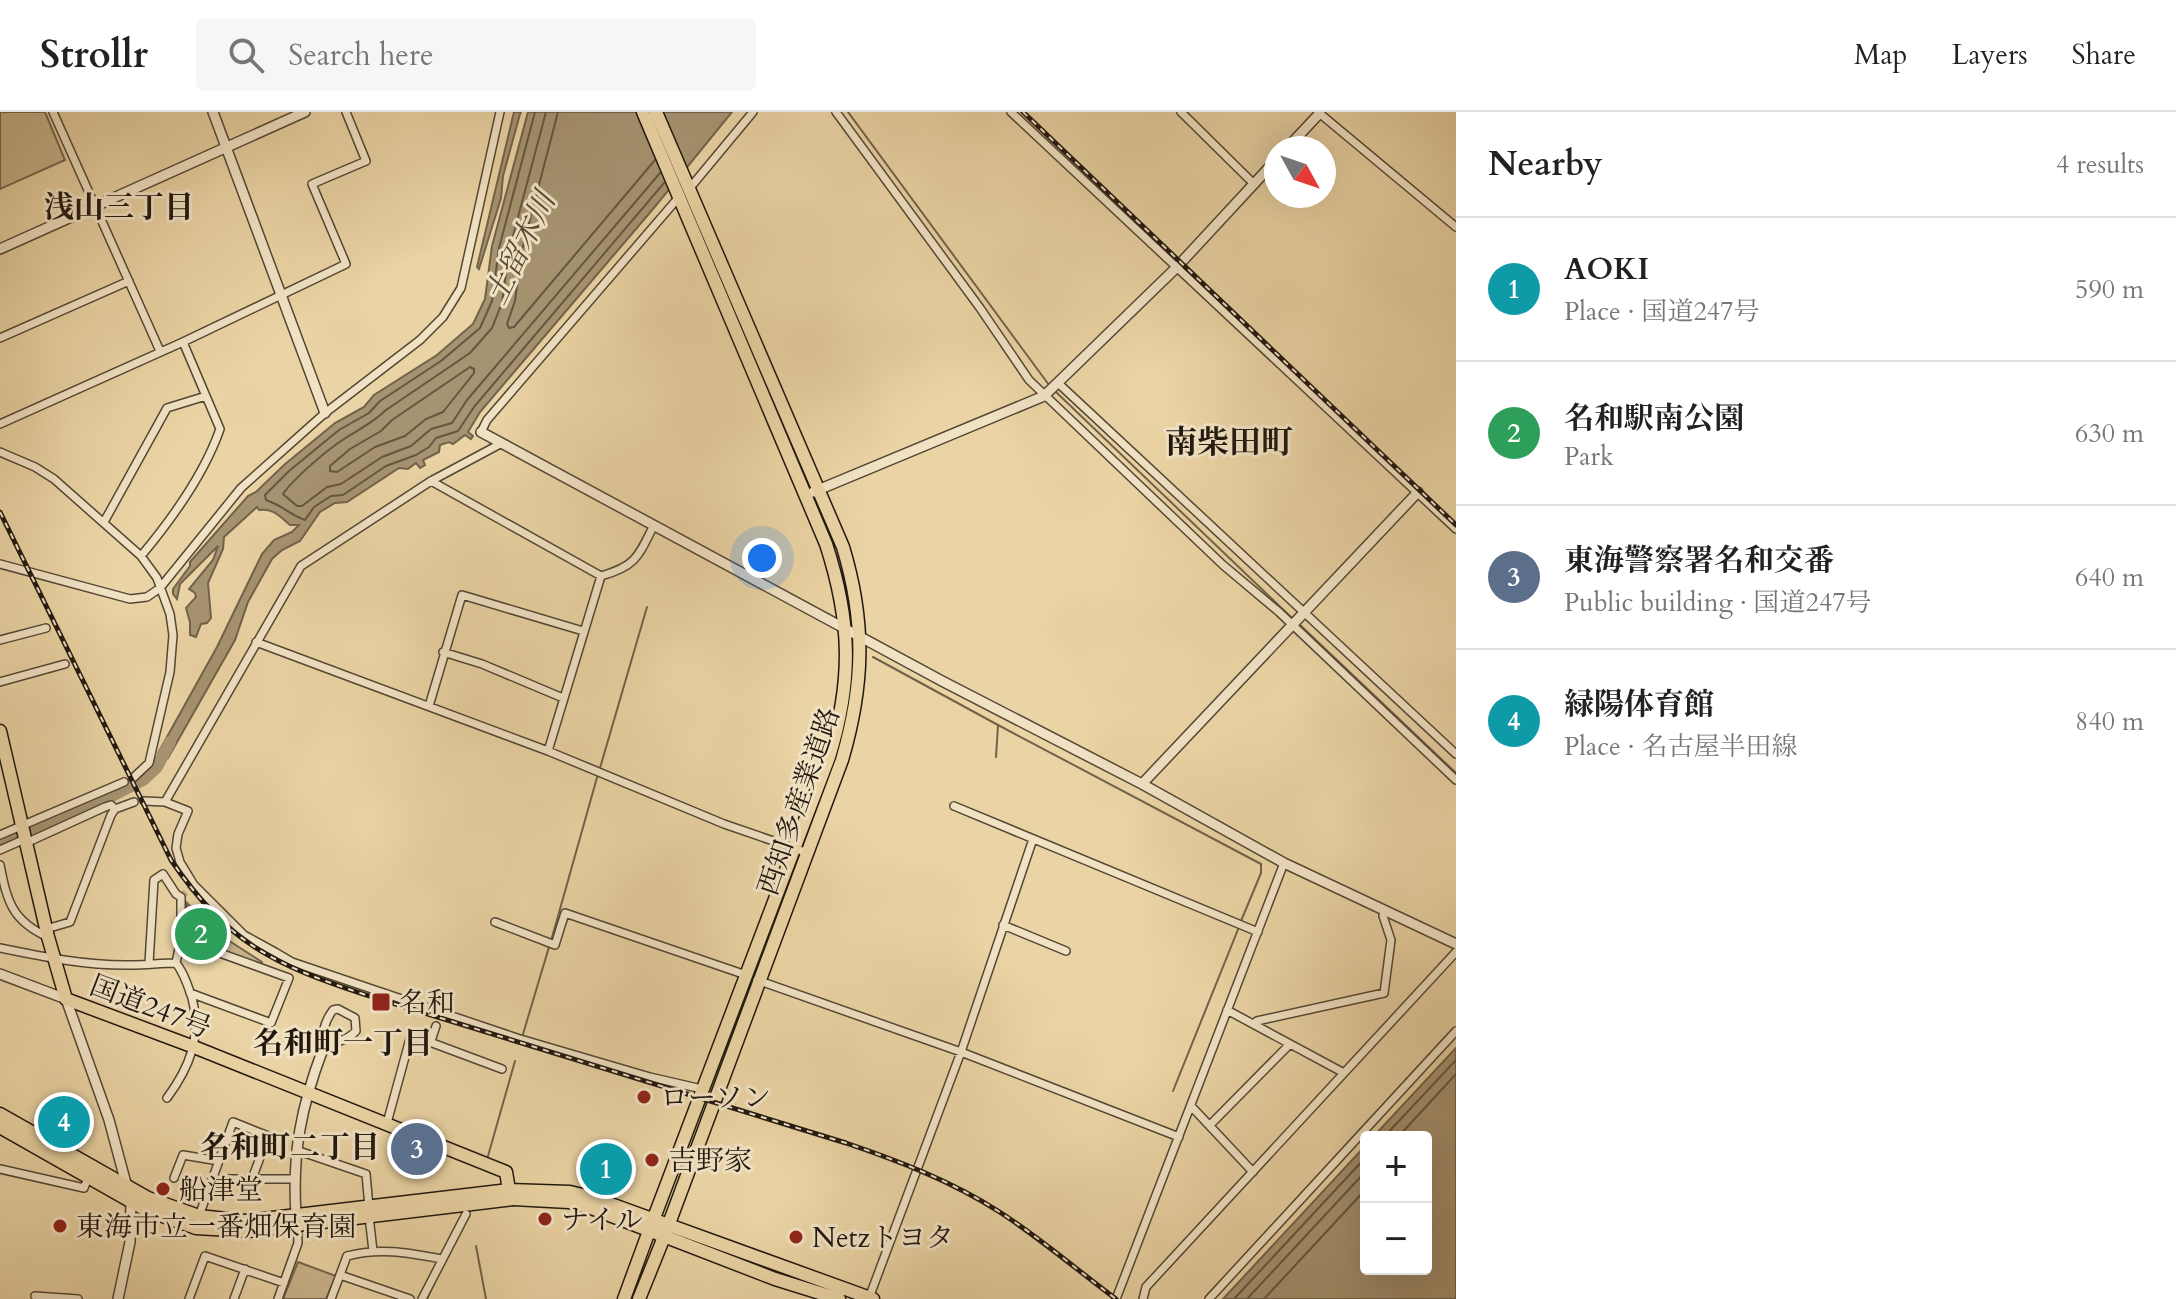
<!DOCTYPE html>
<meta charset="utf-8">
<style>
body{margin:0;font-family:Cardo,"Noto Serif JP",serif;background:#f6f6f6;color:#222}
.controls{position:absolute;right:24px;bottom:24px;display:grid;overflow:hidden;border-radius:8px;box-shadow:0 8px 32px #0002}
.controls button{width:72px;height:72px;display:grid;place-items:center;padding:0;border:0;border-bottom:2px solid #e0e0e0;background:#fff;color:#222;font:40px sans-serif}
.compass{position:absolute;left:1264px;top:24px;width:72px;height:72px;border-radius:50%;background:#fff;box-shadow:0 8px 32px #0002;rotate:130deg}
.you{position:absolute;left:762px;top:446px;width:28px;height:28px;margin:-20px;border:6px solid #fff;border-radius:50%;background:#1a73e8;box-shadow:0 0 0 12px #1a73e833}
.badge{display:grid;place-items:center;width:52px;height:52px;border-radius:50%;background:#db2777;color:#fff;font-size:26px;font-weight:700}
.pin{position:absolute;translate:-50% -50%;border:4px solid #fff;box-shadow:0 2px 8px #0006}
.list{margin:0;padding:0;list-style:none}
h2{display:flex;justify-content:space-between;align-items:center;height:104px;margin:0;padding:0 32px;font-size:34px}
h2 small{font-size:26px;font-weight:400;color:#767676}
.list li{display:grid;grid-template-columns:52px 1fr auto;gap:24px;align-items:center;box-sizing:border-box;height:144px;padding:0 32px;border-top:2px solid #e0e0e0}
.list b{display:block;font-size:30px;white-space:nowrap}
.list p{margin:0;font-size:26px;white-space:nowrap;color:#767676}
.list em{font-size:26px;font-style:normal;color:#767676}
.icon{flex:none;width:44px;height:44px;fill:none;stroke:currentColor;stroke-width:2;stroke-linecap:round;stroke-linejoin:round}
.map{position:relative;flex:none;width:1456px;height:1187px;overflow:hidden}
header{display:flex;align-items:center;gap:48px;box-sizing:border-box;height:112px;padding:0 40px;background:#fff;border-bottom:2px solid #e0e0e0}
header strong{font-size:38px}
nav{display:flex;gap:44px;margin-inline-start:auto;font-size:28px}
.search{width:560px;height:72px;background:#f6f6f6;display:flex;align-items:center;gap:20px;box-sizing:border-box;padding:0 28px;border-radius:8px;color:#767676;font-size:30px}
main{display:flex}
aside{flex:1;background:#fff}
.map>svg:first-child{display:block}
.green{fill:#c8b38b;stroke:#74664d;stroke-width:2}
.water{fill:#a69371;stroke:#71624a;stroke-width:2}
.lines{fill:none;stroke-linecap:round;stroke-linejoin:round}
.shore{stroke:#645640;stroke-width:2}
.stream{stroke:#71624a;stroke-width:2}
.river{stroke:#a69371;stroke-width:12}
.minor-tunnel{stroke:#c2ae86;stroke-width:7;stroke-dasharray:7 3.5;stroke-linecap:butt}
.minor-casing{stroke:#534734;stroke-width:10}
.tertiary-casing{stroke:#534734;stroke-width:12}
.primary-casing{stroke:#21180f;stroke-width:15}
.trunk-casing{stroke:#21180f;stroke-width:15}
.minor{stroke:#f1e2c4;stroke-width:7}
.tertiary{stroke:#f1e2c4;stroke-width:9}
.primary{stroke:#ead3a4;stroke-width:12}
.trunk{stroke:#ead3a4;stroke-width:12}
.rail-casing{stroke:#21180f;stroke-width:5}
.rail{stroke:#f1e2c4;stroke-width:2;stroke-dasharray:6;stroke-linecap:butt}
.poi-dot{fill:#8f2418;stroke:#f1e2c4;stroke-width:3}
.labels{text-anchor:middle;stroke-width:6;stroke-linejoin:round;paint-order:stroke}
.street-label{font-size:28px;fill:#21180f;stroke:#f1e2c4}
.poi-label{font-size:28px;fill:#21180f;stroke:#f1e2c4;text-anchor:start}
.neighbourhood-label{font-size:30px;font-weight:bold;fill:#21180f;stroke:#f1e2c4}
.water-label{font-size:30px;font-style:italic;fill:#564936;stroke:#f1e2c4}
.quarter-label{font-size:32px;font-weight:bold;fill:#21180f;stroke:#f1e2c4}
</style>
<header>
<strong>Strollr</strong>
<div class="search"><svg class="icon" aria-label="search" viewBox="0 0 24 24"><circle cx="10" cy="10" r="6"/><path d="M15 15l6 6"/></svg>Search here</div>
<nav><a>Map</a><a>Layers</a><a>Share</a></nav>
</header>
<main>
<div class="map">
<svg width="1456" height="1187" viewBox="0 0 1456 1187">
<rect width="100%" height="100%" fill="#ead3a4"/>
<filter id="stains"><feTurbulence type="fractalNoise" baseFrequency=".0025" numOctaves="4"/><feColorMatrix values="0 0 0 0 .2 0 0 0 0 .09 0 0 0 0 .02 0 0 0 .5 -.17"/></filter>
<radialGradient id="worn" r=".72"><stop offset=".6" stop-color="#630" stop-opacity="0"/><stop offset="1" stop-color="#630" stop-opacity=".3"/></radialGradient>
<!-- green -->
<path class="green" d="M0,0H45L65,48L0,77Z
M187,791L217,821L262,850L260,853L186,826Z
M298,1150L336,1164L326,1187H283Z"/>
<!-- water -->
<path class="water" d="M514,0H521L520,2L503,64L501,86L479,157L477,155Z
M528,0H732L653,97L480,300L468,320L473,324L471,327L465,323L453,332L449,330L440,333L439,340L423,348L425,353L420,356L416,351L408,357L399,356L347,390L335,391L320,400L300,429L282,438L272,447L248,490L235,528L168,646L158,641L217,535L262,442L274,428L292,420L299,413H290C280,405 274,396 259,398L257,395L224,425L223,437L208,471L211,506L207,511L201,512L196,525L190,523V510L186,496L196,485L195,481L189,477L213,448L218,434L180,472L177,487L173,482V477L190,454V450L248,384L256,380L284,353L335,311L364,295L374,283L437,243L473,212L485,187L492,134Z
M1456,936V1187H1223L1366,1033V1157H1426V1025H1373Z"/>
<g class="lines">
<!-- shore -->
<path class="shore" d="M535,0L499,136L492,189L480,216L441,249L380,289L369,301L339,318L289,359L265,383L266,388C282,393 290,403 305,408L314,395L331,384L343,383L386,354L416,343L429,335L436,326L458,319L474,295L664,71
M546,0L509,139L502,191L492,216L470,241L386,298C373,311 359,317 344,327C327,338 294,366 283,382L297,394H302L327,375L341,372L382,345L411,334L431,317L452,311L467,288L660,61
M558,0L521,142L515,189L507,212L509,216L514,215L655,48
M470,255L474,257V261L443,300L426,307L405,324L375,335L337,360L330,359V354L350,337L381,319L392,308Z
M1384,1025L1456,948
M1398,1025L1456,962
M1234,1187L1366,1045
M1247,1187L1366,1059
M1264,1187L1366,1077"/>
<!-- stream -->
<path class="stream" d="M848,0L1049,273
M1056,280L1294,508
M1299,512L1456,661
M873,545L998,613L996,645
M998,613L1261,752V761L1241,809
M600,656L647,495
M551,829L598,662
M523,922L549,835
M1173,979L1239,815
M488,1044L515,949
M476,1134L486,1187
M427,1187L435,1169"/>
<!-- river -->
<path class="river" d="M0,733L110,685L143,668L157,655L170,630"/>
<!-- minor-tunnel -->
<path class="minor-tunnel" d="M181,785L194,773"/>
<defs>
<path id="minor" d="M53,0L160,239
M836,0L980,196L1029,268L1223,453L1279,500L1456,668
M1011,0L1456,417
M1181,0L1254,72
M1318,0L1456,115
M689,77L753,0
M0,226L129,169
M1058,271L1456,642
M0,312L183,230L346,152L312,72L366,49L346,0
M481,320L487,308L679,85
M0,340L35,355L54,367L141,444L157,466L170,502L173,523L170,560L149,651L133,666
M431,369L601,464C636,454 638,445 654,413
M104,410L167,296L206,284
M141,444C172,407 204,363 220,317L183,230
M0,452L130,487L147,485L160,476L241,376L325,301L420,228L443,205L461,176L500,0
M0,528L46,516
M256,530L548,639L724,712L808,741
M443,540L482,552L563,586
M0,570L65,552
M429,594L462,483L583,519
M548,639L601,464
M144,689L165,690L188,699L178,722L176,736L180,750L194,773L244,823L275,840L292,850L517,926L650,965L702,977
M165,690L301,454L431,369L502,331
M954,694L1258,820
M0,723L124,670
M26,731L105,695L111,693L115,697
M0,738L25,727
M0,753C7,789 12,809 48,825
M495,810L555,833L565,801L746,863
M1003,813L1066,839
M46,817L70,810L111,703L115,697L134,690
M181,827L289,866L271,911L190,881
M0,836C43,845 88,854 132,853C147,853 161,851 176,851
M149,851L154,768L163,762L176,782L181,785V827L176,851C184,861 188,874 192,886C202,924 190,955 167,986
M757,868L961,940L1179,1025
M338,897L355,906L356,919C348,929 334,929 323,937C321,922 324,910 333,898Z
M1227,898L1344,961
M1253,912L1257,909L1384,881L1391,828L1383,804L1384,799
M431,929L436,914
M1191,994L1253,1060
M387,1011L411,923L502,957
M1211,1012L1289,933
M296,1038L366,1062L369,1095
M0,1057L84,1076L88,1066
M174,1066L183,1043L219,1049
M212,1067H294
M199,1104L233,1010L268,1024L252,1067
M369,1104L373,1139
M340,1163L410,1187
M35,1184L78,1187
M869,1186L961,940L1033,727
M189,1187L205,1144L284,1171
M234,1187L245,1157
M278,1187L298,1131L297,1109
M331,1187L347,1144C380,1135 409,1141 442,1147
M422,1187L466,1102
M1116,1187L1284,751
M1143,1187L1146,1175L1456,840
M1209,1187L1456,919"/>
<path id="tertiary" d="M213,0L325,301
M1287,36L1320,1
M0,137L305,0
M481,320L942,569L1142,672L1284,751L1456,832
M813,380L1044,284L1177,155L1276,48
M1142,672L1418,380
M0,862L66,887L109,1008L131,1090L130,1130L118,1187
M296,1103C292,1041 301,995 323,937"/>
<path id="primary" d="M0,1002L148,1086L199,1104L245,1109L509,1078
M0,1015L146,1098L196,1116L248,1119L513,1087
M624,1187L649,1119
M639,1187L664,1125"/>
<path id="trunk" d="M643,0L826,432C851,509 853,568 829,645L649,1119
M656,0L843,435C866,511 864,573 842,648L664,1125
M0,619L48,825L66,887L194,935L506,1060L509,1078L570,1080L594,1086L873,1187
M513,1087L569,1090L591,1096L775,1167L839,1187"/>
</defs>
<!-- minor casing -->
<use href="#minor" class="minor-casing"/>
<!-- tertiary casing -->
<use href="#tertiary" class="tertiary-casing"/>
<!-- primary casing -->
<use href="#primary" class="primary-casing"/>
<!-- trunk casing -->
<use href="#trunk" class="trunk-casing"/>
<!-- minor -->
<use href="#minor" class="minor"/>
<!-- tertiary -->
<use href="#tertiary" class="tertiary"/>
<!-- primary -->
<use href="#primary" class="primary"/>
<!-- trunk -->
<use href="#trunk" class="trunk"/>
<defs>
<path id="rail" d="M1023,0L1456,413
M0,400L171,748C228,831 272,852 366,883L846,1031C899,1049 951,1069 998,1099C1039,1125 1077,1158 1116,1187"/>
</defs>
<!-- rail casing -->
<use href="#rail" class="rail-casing"/>
<!-- rail -->
<use href="#rail" class="rail"/>
</g>
<!-- markers -->
<g class="poi-dot">
<rect x="371" y="880" width="20" height="20" rx="4"/>
<circle cx="644" cy="985" r="8"/>
<circle cx="652" cy="1048" r="8"/>
<circle cx="163" cy="1077" r="8"/>
<circle cx="545" cy="1107" r="8"/>
<circle cx="60" cy="1114" r="8"/>
<circle cx="796" cy="1125" r="8"/>
</g>
<g class="labels">
<!-- street labels -->
<g class="street-label">
<text transform="translate(798 689) rotate(-71)" y="10">西知多産業道路</text>
<text transform="translate(151 894) rotate(21)" y="10">国道247号</text>
</g>
<!-- poi labels -->
<g class="poi-label">
<text x="399" y="900">名和</text>
<text x="660" y="995">ローソン</text>
<text x="668" y="1058">吉野家</text>
<text x="179" y="1087">船津堂</text>
<text x="561" y="1117">ナイル</text>
<text x="76" y="1124">東海市立一番畑保育園</text>
<text x="812" y="1135">Netzトヨタ</text>
</g>
<!-- neighbourhood labels -->
<g class="neighbourhood-label">
<text x="119" y="105">浅山三丁目</text>
<text x="343" y="941">名和町一丁目</text>
<text x="290" y="1045">名和町二丁目</text>
</g>
<!-- water labels -->
<g class="water-label">
<text transform="translate(520 136) rotate(-64)" y="10">土留木川</text>
</g>
<!-- quarter labels -->
<g class="quarter-label">
<text x="1229" y="341">南柴田町</text>
</g>
</g>
<rect width="100%" height="100%" filter="url(#stains)"/>
<rect width="100%" height="100%" fill="url(#worn)"/>
</svg>
<div class="controls">
<button>+</button>
<button>−</button>
</div>
<svg class="compass" viewBox="-18 -18 36 36"><path d="M0-13l5 13h-10z" fill="#e53935"/><path d="M0 13l5-13h-10z" fill="#767676"/></svg>
<div class="you"></div>
<div class="pin badge" style="left:606px;top:1057px;background:#0f9aa8">1</div>
<div class="pin badge" style="left:201px;top:822px;background:#2e9e5b">2</div>
<div class="pin badge" style="left:417px;top:1037px;background:#5c6f8a">3</div>
<div class="pin badge" style="left:64px;top:1010px;background:#0f9aa8">4</div>
</div>
<aside>
<h2>Nearby<small>4 results</small></h2>
<ul class="list">
<li><span class="badge" style="background:#0f9aa8">1</span><div><b>AOKI</b><p>Place · 国道247号</p></div><em>590 m</em></li>
<li><span class="badge" style="background:#2e9e5b">2</span><div><b>名和駅南公園</b><p>Park</p></div><em>630 m</em></li>
<li><span class="badge" style="background:#5c6f8a">3</span><div><b>東海警察署名和交番</b><p>Public building · 国道247号</p></div><em>640 m</em></li>
<li><span class="badge" style="background:#0f9aa8">4</span><div><b>緑陽体育館</b><p>Place · 名古屋半田線</p></div><em>840 m</em></li>
</ul>
</aside>
</main>
